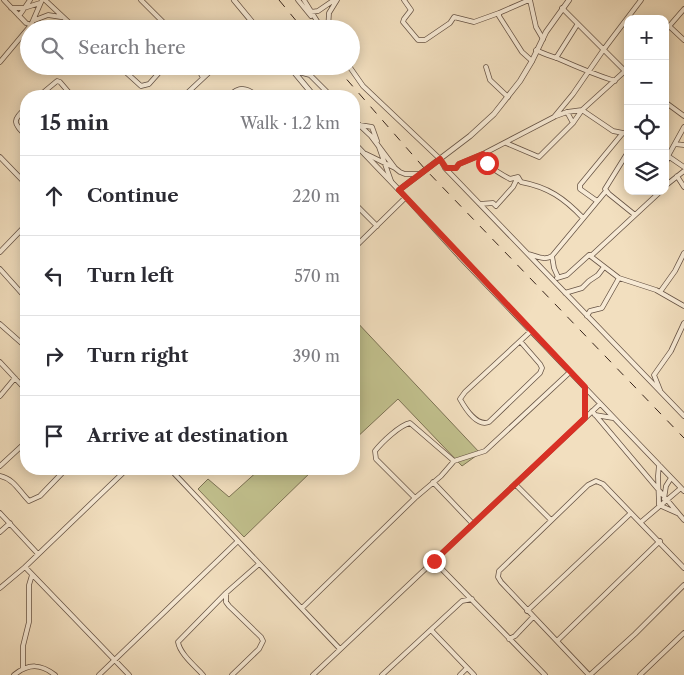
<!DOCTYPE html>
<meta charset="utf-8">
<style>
body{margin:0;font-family:"Libre Caslon Text",serif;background:#f2f2f3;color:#2b2b33}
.controls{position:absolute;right:15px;top:15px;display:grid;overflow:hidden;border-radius:10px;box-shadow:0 2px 12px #0003}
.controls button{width:45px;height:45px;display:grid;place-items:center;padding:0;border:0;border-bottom:1px solid #e1e1e2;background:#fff;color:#2b2b33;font:25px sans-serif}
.stop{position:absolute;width:15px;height:15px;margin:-11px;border:4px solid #d93025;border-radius:50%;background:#fff}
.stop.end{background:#d93025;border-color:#fff;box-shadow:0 1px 5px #0008}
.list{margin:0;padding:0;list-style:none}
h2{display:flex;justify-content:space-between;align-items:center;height:65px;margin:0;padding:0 20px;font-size:21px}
h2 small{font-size:16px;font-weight:400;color:#7c7c81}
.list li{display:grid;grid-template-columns:32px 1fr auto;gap:15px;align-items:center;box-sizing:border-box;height:80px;padding:0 20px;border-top:1px solid #e1e1e2}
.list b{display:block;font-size:19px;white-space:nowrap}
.list em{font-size:16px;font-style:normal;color:#7c7c81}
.icon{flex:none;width:28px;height:28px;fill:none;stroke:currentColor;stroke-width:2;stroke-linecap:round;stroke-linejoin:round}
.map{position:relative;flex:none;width:684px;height:675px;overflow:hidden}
.search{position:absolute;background:#fff;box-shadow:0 2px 12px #0003;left:20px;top:20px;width:340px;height:55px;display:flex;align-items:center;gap:12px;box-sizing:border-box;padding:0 18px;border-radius:28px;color:#7c7c81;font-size:19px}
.panel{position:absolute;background:#fff;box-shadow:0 2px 12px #0003;left:20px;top:90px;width:340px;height:385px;border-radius:20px}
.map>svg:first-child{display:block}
.green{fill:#c1c08d;stroke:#7d7355}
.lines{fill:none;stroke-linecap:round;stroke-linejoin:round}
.minor-casing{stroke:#675446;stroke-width:5.5}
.tertiary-casing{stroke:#675446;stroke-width:6}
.minor{stroke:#f7ead5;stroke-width:4}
.tertiary{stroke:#f7ead5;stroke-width:4.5}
.rail{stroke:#39261d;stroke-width:1;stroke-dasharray:9 9;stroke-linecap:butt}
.route{stroke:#d93025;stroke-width:6}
</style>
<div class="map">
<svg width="684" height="675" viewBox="0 0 684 675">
<rect width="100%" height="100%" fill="#f2dfbf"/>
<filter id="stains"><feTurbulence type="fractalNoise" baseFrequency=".004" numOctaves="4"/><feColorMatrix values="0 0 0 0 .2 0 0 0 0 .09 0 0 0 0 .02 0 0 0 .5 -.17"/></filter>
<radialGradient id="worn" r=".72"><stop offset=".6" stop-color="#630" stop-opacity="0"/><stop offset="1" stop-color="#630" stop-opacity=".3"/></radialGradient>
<!-- green -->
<path class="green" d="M354,319L480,453L462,466L398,399L354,440Z
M260,469H314L244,537L198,489L208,479L229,497Z"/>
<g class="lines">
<defs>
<path id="minor" d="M4,0L26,23L31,25
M45,0L76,29
M141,0L170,29
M298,0L311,16
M304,0L322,29
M404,0L411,10L404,19L403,22L418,40H425L450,23L454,17L474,22L499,13
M529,0L499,13V16L522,52L532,61
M530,0L536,27L543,39
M11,8H24L40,3
M562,8L625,71
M311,12L318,11L334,0
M19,16L30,0
M35,20L48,15L61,17
M669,26L684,40
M328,29L329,13L337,0
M665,31L684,9
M536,50C544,54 551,56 559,59C577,67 596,75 615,81
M556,58L577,25
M0,62L31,25L42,0
M119,66L141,86L149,84L165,66
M197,66L203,78
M349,66L363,86L440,159L445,168L684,416
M486,67L490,80L508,97
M291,70L310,75L331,96
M39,96L57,81L60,82L72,96
M184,96L216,66
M229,96C239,86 247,87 257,96
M665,102L684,116
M26,108C12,121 13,122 26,136
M567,112L573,123
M556,116L567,112L582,110L625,71H628
M354,120L371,136L395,168L400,172L405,174H419
M354,124L372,127L377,141
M506,143L539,157L573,123L582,110L613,131L628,134
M675,144L684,145
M379,147L391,181
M628,152L605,189L609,194L635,215
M366,154L395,168
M483,154C485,166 501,174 510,179L518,177L521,182C548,187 564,198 583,218
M665,154L684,167
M0,157L26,184
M665,167L668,156L684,127
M445,168H456L459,164L483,154L554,117L573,94L604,49L641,0
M677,176L684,187
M665,186L684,171
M399,190L459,256L684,491
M661,191L592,255H589L619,278L656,290L684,306
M597,201L580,189V185L622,134
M354,203L377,226
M480,204L493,203L496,206L513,187L518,177
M354,248L405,198
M0,252L26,225
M528,254C537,256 544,261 552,256
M0,269L26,298
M558,277L554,268L552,256L606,191
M557,278L567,275L589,255
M660,292L675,271L684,253
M565,293L582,288L589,281L598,275L604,267
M587,316L590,311L602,308L619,278
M0,324L26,347
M520,341L540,364L542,368L540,373L489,422C477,427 465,408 460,399L465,392L531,331
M0,362L26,390
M660,390L654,375L671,351L684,323
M0,396L15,378
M592,411L684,520
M595,415L613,418
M585,418V388
M659,465L658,476L659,505L677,513
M0,466L26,442
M170,469L340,649
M0,476C14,479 19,491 29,501L40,496L66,469
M433,482L473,524
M515,484L551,520
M415,498L376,459L375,451C382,442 400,425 410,423L454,461
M664,499L666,486L671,478
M0,513L38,554
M641,522L681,488
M0,532L10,523
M434,561L545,675
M25,567L129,675
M0,588L25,567L127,469
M226,593V602L229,606L261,637L263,641L259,649L232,675
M302,608L415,498L441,476L454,461L485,451L570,372
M527,611L631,513
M431,630L474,675
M509,639L515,636L533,617
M557,641L660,541
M23,669V646L29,622V585L32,575
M14,675C29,663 41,664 55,675
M99,675L238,541
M203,675C195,666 180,654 178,642L226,593L259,564
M313,675L600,404
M382,675L462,601L472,599
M460,675L467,668
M589,675L501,582L498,577L499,571L588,485L596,481L603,484L684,568
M590,675L635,634L684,585
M640,675L684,633"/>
<path id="tertiary" d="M234,0L258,29
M289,66L314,96
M354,143L399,190L470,136L494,114L520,81L532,61L546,32L569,0"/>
</defs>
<!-- minor casing -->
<use href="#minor" class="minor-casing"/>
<!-- tertiary casing -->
<use href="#tertiary" class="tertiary-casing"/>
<!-- minor -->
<use href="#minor" class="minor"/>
<!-- tertiary -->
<use href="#tertiary" class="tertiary"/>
<!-- rail -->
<path class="rail" d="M279,0L303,29
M335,66L425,169L684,438"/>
</g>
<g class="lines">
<!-- route -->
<path class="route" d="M434,561L585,418V387L399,190L440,159L446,168H456L459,164L483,154L487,163"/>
</g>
<rect width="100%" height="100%" filter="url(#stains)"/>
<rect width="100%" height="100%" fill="url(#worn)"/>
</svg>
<div class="controls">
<button>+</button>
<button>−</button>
<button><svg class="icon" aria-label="locate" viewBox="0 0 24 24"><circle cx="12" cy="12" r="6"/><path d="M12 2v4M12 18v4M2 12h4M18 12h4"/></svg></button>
<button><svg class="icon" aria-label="layers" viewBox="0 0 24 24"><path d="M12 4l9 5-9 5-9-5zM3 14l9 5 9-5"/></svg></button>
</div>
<div class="stop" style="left:487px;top:163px"></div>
<div class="stop end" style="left:434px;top:561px"></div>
<div class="search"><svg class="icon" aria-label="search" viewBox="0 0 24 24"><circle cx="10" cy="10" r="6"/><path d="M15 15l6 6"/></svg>Search here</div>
<section class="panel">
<h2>15 min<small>Walk · 1.2 km</small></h2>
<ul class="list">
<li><svg class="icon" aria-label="ahead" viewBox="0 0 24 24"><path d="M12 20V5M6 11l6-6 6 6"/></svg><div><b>Continue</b></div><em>220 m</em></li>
<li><svg class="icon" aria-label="left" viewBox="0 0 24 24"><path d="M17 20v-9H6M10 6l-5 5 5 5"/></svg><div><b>Turn left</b></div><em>570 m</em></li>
<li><svg class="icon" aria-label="right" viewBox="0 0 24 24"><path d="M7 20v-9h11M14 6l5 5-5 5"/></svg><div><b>Turn right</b></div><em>390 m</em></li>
<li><svg class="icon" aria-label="arrive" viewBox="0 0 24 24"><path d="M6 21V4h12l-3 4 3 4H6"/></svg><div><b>Arrive at destination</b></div></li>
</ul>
</section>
</div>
